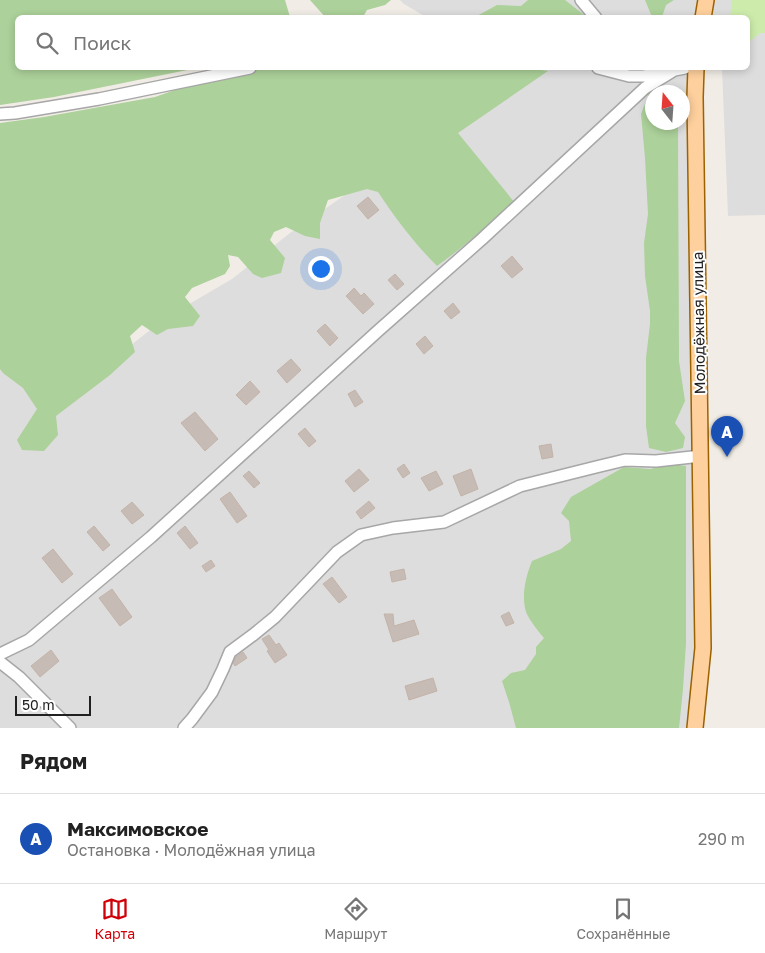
<!DOCTYPE html>
<html lang="ru">
<meta charset="utf-8">
<style>
body{margin:0;font-family:"Golos Text",sans-serif;background:#f6f6f6;color:#222}
.compass{position:absolute;left:645px;top:85px;width:45px;height:45px;border-radius:50%;background:#fff;box-shadow:0 2px 8px #0003;rotate:343deg}
.scale{position:absolute;left:15px;bottom:12px;width:76px;box-sizing:border-box;padding-left:5px;border:2px solid #202020;border-top:0;font-size:14px;line-height:18px;white-space:nowrap;color:#202020;-webkit-text-stroke:4px #fff;paint-order:stroke}
.you{position:absolute;left:320px;top:268px;width:18px;height:18px;margin:-12px;border:4px solid #fff;border-radius:50%;background:#1a73e8;box-shadow:0 0 0 8px #1a73e833}
.badge{display:grid;place-items:center;width:32px;height:32px;border-radius:50%;background:#d00009;color:#fff;font-size:16px;font-weight:700}
.pin{position:absolute;translate:-50% -41px;filter:drop-shadow(0 1px 2px #0008)}
.pin::after{content:'';position:absolute;top:26px;width:18px;height:15px;background:inherit;clip-path:polygon(0 0,100% 0,50% 100%)}
.list{margin:0;padding:0;list-style:none}
h2{display:flex;justify-content:space-between;align-items:center;height:65px;margin:0;padding:0 20px;font-size:21px}
h2 small{font-size:16px;font-weight:400;color:#767676}
.list li{display:grid;grid-template-columns:32px 1fr auto;gap:15px;align-items:center;box-sizing:border-box;height:90px;padding:0 20px;border-top:1px solid #e0e0e0}
.list b{display:block;font-size:19px;white-space:nowrap}
.list p{margin:0;font-size:16px;white-space:nowrap;color:#767676}
.list em{font-size:16px;font-style:normal;color:#767676}
.icon{flex:none;width:28px;height:28px;fill:none;stroke:currentColor;stroke-width:2;stroke-linecap:round;stroke-linejoin:round}
.map{position:relative;flex:none;width:765px;height:728px;overflow:hidden}
.search{position:absolute;background:#fff;box-shadow:0 2px 8px #0003;left:15px;right:15px;top:15px;height:55px;display:flex;align-items:center;gap:12px;box-sizing:border-box;padding:0 18px;border-radius:8px;color:#767676;font-size:19px}
.sheet{height:155px;background:#fff}
nav{display:flex;justify-content:space-around;align-items:center;box-sizing:border-box;height:70px;border-top:1px solid #e0e0e0;background:#fff;font-size:14px;color:#767676}
nav a{display:grid;justify-items:center;gap:2px}
nav .on{color:#d00009}
.map>svg:first-child{display:block}
.residential{fill:#dedddd;fill-rule:evenodd}
.grass{fill:#cdecab}
.forest{fill:#acd19a}
.building{fill:#c6bcb5;stroke:#c3b3a8}
.lines{fill:none;stroke-linecap:round;stroke-linejoin:round}
.minor-casing{stroke:#a7a7a7;stroke-width:14}
.major-casing{stroke:#9c6200;stroke-width:18}
.minor{stroke:#fff;stroke-width:11}
.major{stroke:#fed09d;stroke-width:15}
.labels{text-anchor:middle;stroke-width:4;stroke-linejoin:round;paint-order:stroke}
.street-label{font-size:15px;fill:#202020;stroke:#fff}
</style>
<div class="map">
<svg width="765" height="728" viewBox="0 0 765 728">
<rect width="100%" height="100%" fill="#f1ede6"/>
<!-- residential -->
<path class="residential" d="M400,0H765V215L728,216L722,69L687,71L701,719L700,728H0V360L104,366L167,317L232,279L290,233L529,68H748V18L426,17L404,4ZM652,92H682V122H652Z"/>
<!-- grass -->
<path class="grass" d="M732,0H765V33H760L748,43V18L730,17Z"/>
<!-- forest -->
<path class="forest" d="M0,0H285L290,17L18,18V68H197L54,97L0,105Z
M310,0H391L385,5L367,10L363,17L326,18Z
M528,0H565L587,17H475L497,5L521,6Z
M645,0H674L666,5L662,17H652Z
M264,68H528L548,71L458,133L515,203C489,224 464,247 437,266C414,243 396,219 378,192L367,189L328,200L320,223V239L305,236L286,227L274,232L270,240L285,258L281,273L262,278L253,274L238,257L228,255L230,266L225,274L192,288L185,297L200,316L193,326L168,329L157,335L142,325L130,336L135,352L110,375L56,416L58,435L44,451L22,450L17,440L37,409L23,388L3,373L0,369V123L44,117L155,97L189,85L216,79Z
M667,90L672,92H652V122L678,123L679,361L685,401L675,423L685,437L683,448L666,452L649,448L646,426V358L650,324V311L645,276L644,243L648,214L645,158L641,114L650,91Z
M672,464L686,466V643L683,689L679,728H516L509,702L502,681L511,673L525,670L536,654V647L544,638C538,631 530,621 526,612C521,595 526,576 532,561L561,549L571,541L569,521L561,513L571,497L624,467L650,469Z"/>
<!-- building -->
<path class="building" d="M368,197L379,210L368,219L357,206Z
M512,256L523,269L512,278L501,266Z
M395,274L404,284L397,290L388,280Z
M354,288L361,296L364,293L374,304L363,314L346,296Z
M453,303L460,312L451,319L444,311Z
M325,324L338,338L330,346L317,331Z
M425,336L433,346L424,354L416,344Z
M291,359L301,370L287,383L277,371Z
M250,381L260,392L246,405L236,395Z
M355,390L363,402L355,407L348,394Z
M195,412L218,439L205,451L181,423Z
M305,428L316,441L309,447L298,434Z
M551,444L553,457L542,459L539,446Z
M404,464L410,473L403,478L397,469Z
M359,469L369,480L354,492L345,481Z
M471,469L478,489L461,496L453,476Z
M249,471L260,483L254,488L243,476Z
M436,471L443,484L429,491L421,478Z
M230,492L247,516L237,523L220,499Z
M369,501L375,508L361,519L356,512Z
M132,502L144,515L132,524L121,511Z
M94,526L110,545L103,551L87,532Z
M185,526L198,543L190,549L177,533Z
M53,549L73,574L62,583L42,558Z
M211,560L215,566L206,572L202,566Z
M404,569L406,579L392,582L390,572Z
M332,577L347,597L339,603L323,584Z
M112,589L132,617L120,626L99,598Z
M509,612L514,623L506,626L501,616Z
M384,614H393L394,626L414,620L419,634L393,642Z
M269,635L276,645L279,643L287,655L275,663L267,651L269,650L262,639Z
M51,650L59,661L40,677L31,666Z
M243,652L247,658L235,666L233,663L236,657Z
M433,678L437,691L409,700L405,686Z"/>
<g class="lines">
<defs>
<path id="minor" d="M581,0L596,18
M598,68L629,76H644L685,68
M0,114L15,113L99,99L250,68
M0,654L29,640L151,537L379,330L482,239L645,88L676,69
M0,662L19,677L70,728
M184,728L192,719L212,692L223,669L230,652L253,635L275,617L337,552L361,535L393,528L444,522L520,486L596,467L625,460L656,461L701,456"/>
<path id="major" d="M703,18L706,0
M695,728L703,648L695,97L696,68"/>
</defs>
<!-- minor casing -->
<use href="#minor" class="minor-casing"/>
<!-- major casing -->
<use href="#major" class="major-casing"/>
<!-- minor -->
<use href="#minor" class="minor"/>
<!-- major -->
<use href="#major" class="major"/>
</g>
<g class="labels">
<!-- street labels -->
<g class="street-label">
<text transform="translate(699 323) rotate(-91)" y="5">Молодёжная улица</text>
</g>
</g>
</svg>
<svg class="compass" viewBox="-18 -18 36 36"><path d="M0-13l5 13h-10z" fill="#e53935"/><path d="M0 13l5-13h-10z" fill="#767676"/></svg>
<div class="scale">50 m</div>
<div class="you"></div>
<div class="pin badge" style="left:727px;top:457px;background:#1a4fb4">A</div>
<div class="search"><svg class="icon" aria-label="search" viewBox="0 0 24 24"><circle cx="10" cy="10" r="6"/><path d="M15 15l6 6"/></svg>Поиск</div>
</div>
<section class="sheet">
<h2>Рядом<small></small></h2>
<ul class="list">
<li><span class="badge" style="background:#1a4fb4">A</span><div><b>Максимовское</b><p>Остановка · Молодёжная улица</p></div><em>290 m</em></li>
</ul>
</section>
<nav>
<a class="on"><svg class="icon" aria-label="map" viewBox="0 0 24 24"><path d="M3 6l6-2 6 2 6-2v14l-6 2-6-2-6 2zM9 4v14M15 6v14"/></svg>Карта</a>
<a><svg class="icon" aria-label="directions" viewBox="0 0 24 24"><path d="M12 3l9 9-9 9-9-9zM9 14v-3h6M13 9l2 2-2 2"/></svg>Маршрут</a>
<a><svg class="icon" aria-label="saved" viewBox="0 0 24 24"><path d="M7 4h10v16l-5-4-5 4z"/></svg>Сохранённые</a>
</nav>
